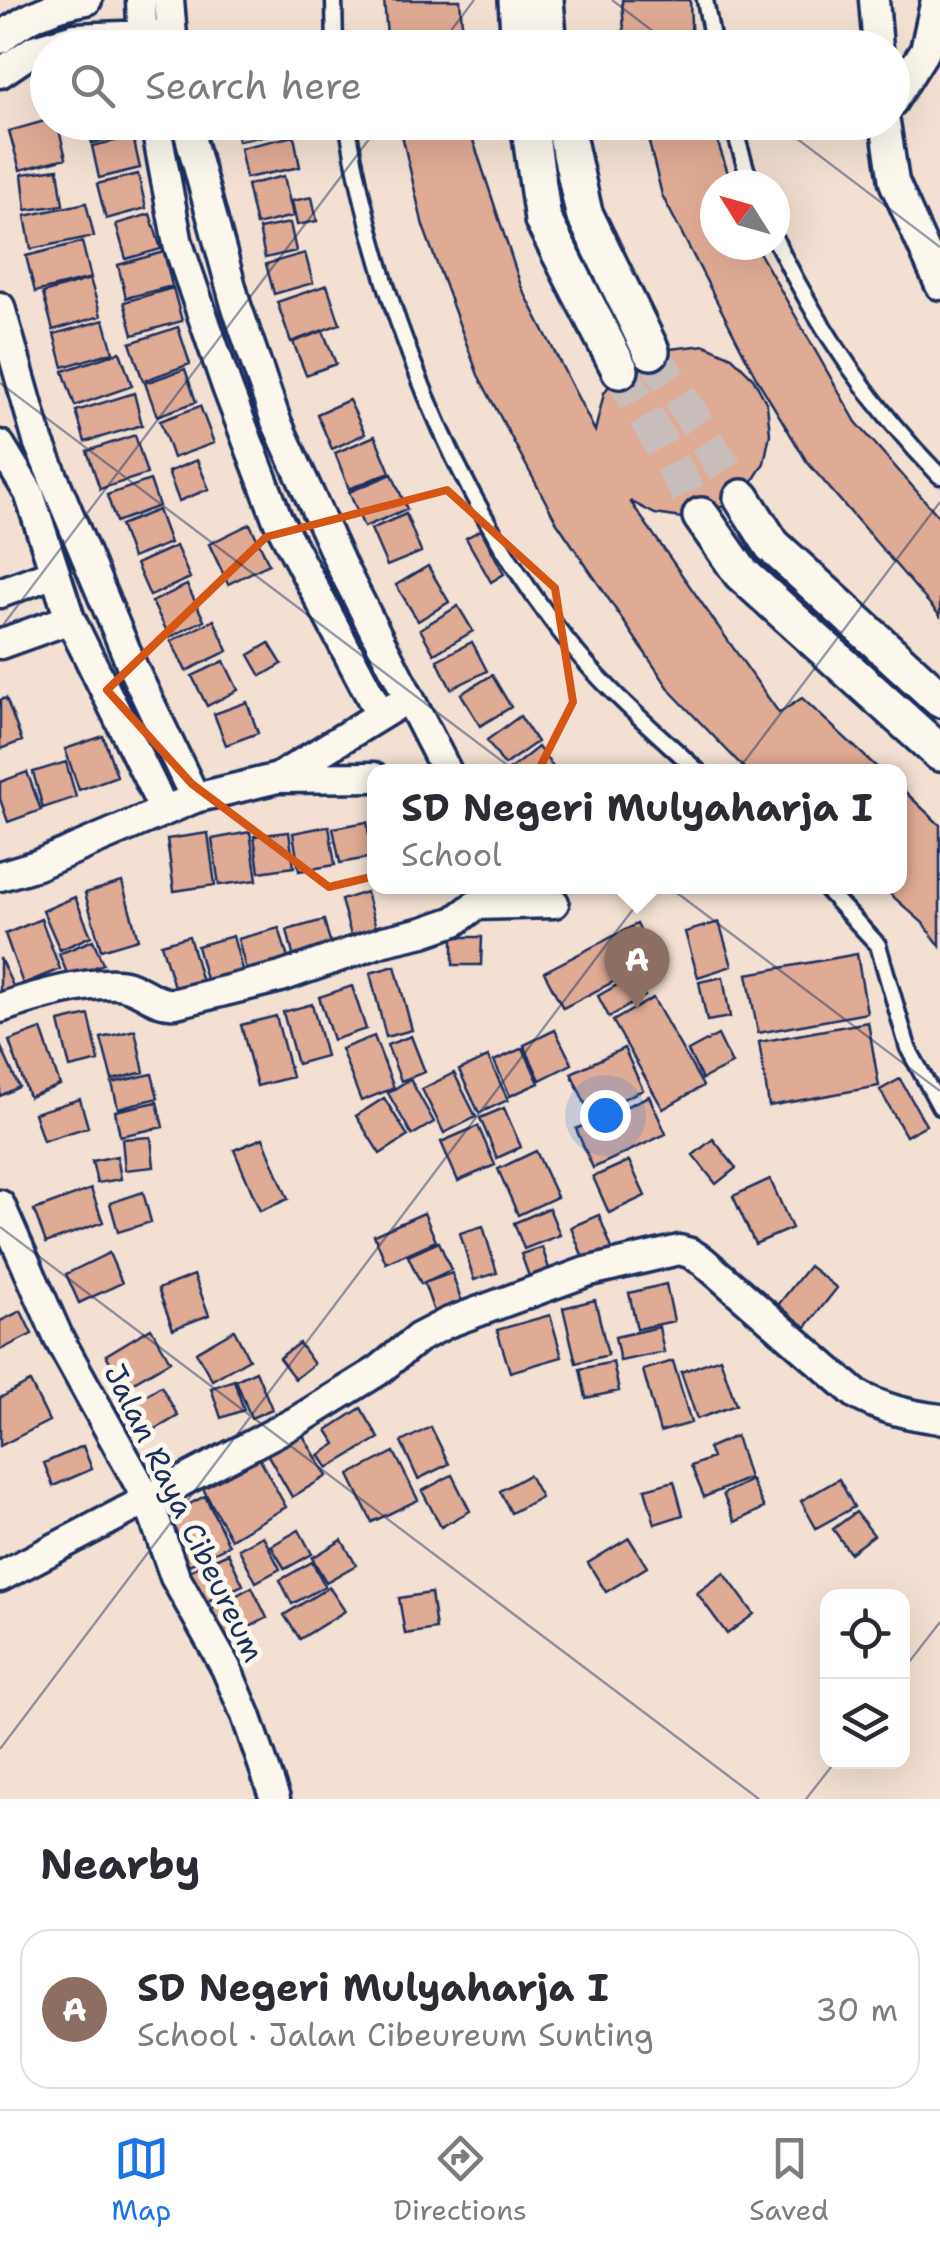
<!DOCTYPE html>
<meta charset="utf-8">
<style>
body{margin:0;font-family:"Shantell Sans",sans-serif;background:#f2f2f3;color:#2b2b33}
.controls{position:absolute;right:30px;bottom:30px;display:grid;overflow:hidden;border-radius:20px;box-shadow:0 10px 40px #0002}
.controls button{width:90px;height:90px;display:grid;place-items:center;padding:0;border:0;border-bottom:2px solid #e1e1e2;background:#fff;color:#2b2b33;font:50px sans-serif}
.compass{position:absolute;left:700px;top:170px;width:90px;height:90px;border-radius:50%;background:#fff;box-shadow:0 10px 40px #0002;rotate:307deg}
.you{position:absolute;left:605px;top:1115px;width:35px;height:35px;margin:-25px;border:8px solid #fff;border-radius:50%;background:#1a73e8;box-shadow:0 0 0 15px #1a73e833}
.badge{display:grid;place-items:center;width:65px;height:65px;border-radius:50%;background:#1a73e8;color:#fff;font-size:32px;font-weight:700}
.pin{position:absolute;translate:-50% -82px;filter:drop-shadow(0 2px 5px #0008)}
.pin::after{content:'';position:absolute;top:52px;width:35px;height:30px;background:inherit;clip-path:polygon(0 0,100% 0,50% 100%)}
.popup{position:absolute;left:367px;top:764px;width:540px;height:130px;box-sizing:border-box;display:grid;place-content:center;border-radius:20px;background:#fff;filter:drop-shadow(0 2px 8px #0005);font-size:32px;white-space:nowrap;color:#7c7c81}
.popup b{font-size:38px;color:#2b2b33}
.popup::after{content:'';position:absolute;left:50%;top:100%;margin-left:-20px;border:20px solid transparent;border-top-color:#fff}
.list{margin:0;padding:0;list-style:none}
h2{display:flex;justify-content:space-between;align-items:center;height:130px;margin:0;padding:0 40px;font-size:42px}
h2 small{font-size:32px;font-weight:400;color:#7c7c81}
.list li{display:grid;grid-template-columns:65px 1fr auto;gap:30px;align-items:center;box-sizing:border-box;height:160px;margin:0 20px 20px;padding:0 20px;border:2px solid #e1e1e2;border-radius:30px}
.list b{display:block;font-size:38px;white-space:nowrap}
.list p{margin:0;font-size:32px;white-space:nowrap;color:#7c7c81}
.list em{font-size:32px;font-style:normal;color:#7c7c81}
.icon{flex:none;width:55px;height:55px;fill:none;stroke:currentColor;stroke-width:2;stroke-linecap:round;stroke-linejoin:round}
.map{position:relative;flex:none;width:940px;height:1799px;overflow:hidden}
.search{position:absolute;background:#fff;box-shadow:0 10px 40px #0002;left:30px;right:30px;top:30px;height:110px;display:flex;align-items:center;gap:25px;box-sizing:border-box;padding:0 35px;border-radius:55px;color:#7c7c81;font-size:38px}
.sheet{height:310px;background:#fff}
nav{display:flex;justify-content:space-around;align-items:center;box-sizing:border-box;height:140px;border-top:2px solid #e1e1e2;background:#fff;font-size:28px;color:#7c7c81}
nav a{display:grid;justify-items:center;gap:5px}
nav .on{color:#1a73e8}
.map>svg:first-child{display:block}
.building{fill:#e0ab95;stroke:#1b2f5e;stroke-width:2.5}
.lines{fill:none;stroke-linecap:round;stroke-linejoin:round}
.tertiary-tunnel{stroke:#c8bdbb;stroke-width:35;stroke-dasharray:35 18;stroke-linecap:butt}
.service-casing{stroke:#1b2f5e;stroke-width:21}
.minor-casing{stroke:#1b2f5e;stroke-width:35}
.tertiary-casing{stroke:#1b2f5e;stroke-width:42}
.service{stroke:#fbf7ec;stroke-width:14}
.minor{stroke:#fbf7ec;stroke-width:28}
.tertiary{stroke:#fbf7ec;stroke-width:35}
.marked{fill:none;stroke:#d45514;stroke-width:8;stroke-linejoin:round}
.ticks{fill:none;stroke:#1b2f5e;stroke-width:2.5;stroke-opacity:0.45}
.labels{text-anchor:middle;stroke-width:10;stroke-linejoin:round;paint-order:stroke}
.street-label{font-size:30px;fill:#1b2f5e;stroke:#fbf7ec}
</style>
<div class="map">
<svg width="940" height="1799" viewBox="0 0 940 1799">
<rect width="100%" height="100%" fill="#f3e0d2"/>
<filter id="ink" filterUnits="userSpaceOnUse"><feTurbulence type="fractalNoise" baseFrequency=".01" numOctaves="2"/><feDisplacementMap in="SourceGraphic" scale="20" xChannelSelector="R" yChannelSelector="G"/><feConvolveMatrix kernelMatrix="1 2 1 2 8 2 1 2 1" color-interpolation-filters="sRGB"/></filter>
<g filter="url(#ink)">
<!-- building -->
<path class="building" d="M384,0H460L464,48H388Z
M622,0H690L692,48H625Z
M48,120L57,122L66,158L20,170L9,131Z
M111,122H125L128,134L92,143L88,129Z
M235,122H273L276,134L238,141Z
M399,122H471L472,137L521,286L595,431L604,393L620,370L643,352L705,345L732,357L753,378L767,404L770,434L764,463L742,498L701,516L682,518L655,514L630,501L779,713L802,698L882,772H748L672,693L556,521L478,375L423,226Z
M644,122H711L732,185H715V245H755L856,422L940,518V616L807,462L757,379L662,195Z
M294,136L300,167L246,178L240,148Z
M133,137L140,168L99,178L92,146Z
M58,169L63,205L26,210L22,174Z
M138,174L146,208L106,219L97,184Z
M284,176L293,216L256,225L247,185Z
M312,197L317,221L297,225L292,201Z
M86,203L94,236L31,249L25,216Z
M150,214L161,249L126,259L116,224Z
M290,223L296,251L265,258L259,229Z
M82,242L91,278L35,292L26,256Z
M164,252L172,286L126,298L118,265Z
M305,253L313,283L274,294L266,264Z
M90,279L101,316L53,330L43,293Z
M327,285L340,324L291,342L277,302Z
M173,288L182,321L133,335L124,302Z
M104,320L113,352L63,367L54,334Z
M178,327L190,364L143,381L130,343Z
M323,331L336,364L306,375L293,342Z
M120,352L132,386L75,406L63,371Z
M185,369L196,402L157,416L145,383Z
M134,393L142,425L85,442L76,411Z
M349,400L365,434L332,449L317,414Z
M200,406L214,443L173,458L160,421Z
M135,435L147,474L100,489L87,451Z
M375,436L390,472L349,489L335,453Z
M197,460L209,489L179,501L168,472Z
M392,474L407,509L364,527L349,492Z
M150,480L159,506L116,522L107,495Z
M158,510L170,543L132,558L120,525Z
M406,514L421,552L387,566L371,529Z
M250,524L269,564L228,584L209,544Z
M481,530L504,574L491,582L466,538Z
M176,546L190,578L150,596L136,564Z
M428,566L449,602L418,621L396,585Z
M187,585L204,620L170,637L152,602Z
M458,606L473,631L434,654L420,629Z
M214,620L228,651L186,671L171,641Z
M472,642L487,671L451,689L437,660Z
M269,643L282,664L261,676L249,655Z
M224,661L238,690L207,706L192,676Z
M492,675L511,707L480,726L461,694Z
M6,698L22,741L0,749V700Z
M247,702L258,733L226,745L214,714Z
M520,716L537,742L504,765L487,740Z
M103,736L117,776L79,790L65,749Z
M538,747L557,772H510L509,770Z
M66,762L76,797L43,808L33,772Z
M27,772L41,810L8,822L0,799V782Z
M900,787L940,825V946L923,923L881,886H900Z
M367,822L373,857L340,863L333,828Z
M329,826L335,865L299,871L293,833Z
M250,832L257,880L219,885L212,839Z
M289,832L294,867L259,872L254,836Z
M208,833L215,885L174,891L167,839Z
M122,882L138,939L101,950L85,893Z
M366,892L378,935L353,942L341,900Z
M75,897L91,936L60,950L43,911Z
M41,919L60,969L23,984L5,934Z
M324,920L332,949L294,959L287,930Z
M719,922L732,966L698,977L685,932Z
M637,924L655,960L563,1008L544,972Z
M279,928L289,962L247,974L238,939Z
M189,936L202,982L175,990L161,944Z
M233,936L244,977L208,987L197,946Z
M453,937H482L481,965H453Z
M93,940L103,964L69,978L59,954Z
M857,954L867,1013L758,1033L747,974Z
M0,958L14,988L0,994Z
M395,966L412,1030L386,1037L370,973Z
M633,976L645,996L609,1017L598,996Z
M723,977L730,1017L707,1021L699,982Z
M352,986L366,1029L333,1040L319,997Z
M653,998L703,1086L663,1109L613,1021Z
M312,1004L326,1056L297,1064L283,1012Z
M89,1015L99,1061L70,1068L59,1022Z
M276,1016L292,1077L257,1086L241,1025Z
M868,1022L879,1086L769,1106L759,1042Z
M41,1029L60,1085L29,1097L9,1041Z
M135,1030L144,1072L112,1080L101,1038Z
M555,1030L572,1064L540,1080L524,1045Z
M718,1035L732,1064L702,1079L688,1051Z
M374,1036L394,1088L361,1101L341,1049Z
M411,1036L425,1072L401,1081L387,1045Z
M0,1045L19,1087L0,1096Z
M523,1048L539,1083L510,1096L494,1061Z
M624,1048L643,1090L590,1114L571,1073Z
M488,1057L508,1100L479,1113L459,1070Z
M454,1073L476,1117L444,1133L422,1089Z
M152,1074L158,1098L118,1108L112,1083Z
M410,1079L434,1122L412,1135L388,1093Z
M900,1079L926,1125L906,1136L880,1090Z
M649,1096L666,1134L593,1168L576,1129Z
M384,1098L408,1136L380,1154L356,1116Z
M80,1099L88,1127L43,1141L34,1113Z
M157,1102L163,1127L120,1136L115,1111Z
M504,1108L521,1147L497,1158L480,1118Z
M478,1126L495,1165L458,1181L441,1142Z
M151,1137L154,1167L125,1170L122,1139Z
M263,1138L288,1199L260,1211L234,1150Z
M713,1139L736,1168L716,1184L693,1155Z
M536,1151L557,1197L518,1215L498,1169Z
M117,1156L121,1179L97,1183L92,1161Z
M629,1161L645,1196L609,1213L593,1177Z
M770,1179L792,1228L755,1244L733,1196Z
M91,1189L103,1222L46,1243L34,1210Z
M143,1192L151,1222L118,1232L110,1203Z
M549,1208L560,1235L524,1249L514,1223Z
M424,1213L436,1241L386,1263L374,1235Z
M599,1215L613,1251L585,1263L571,1227Z
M483,1226L497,1273L474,1280L460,1233Z
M439,1242L451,1270L421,1284L408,1256Z
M542,1247L551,1275L531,1282L521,1254Z
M109,1253L122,1283L79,1303L66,1274Z
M809,1266L837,1288L806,1327L778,1305Z
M452,1273L463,1305L435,1315L424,1283Z
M194,1275L209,1315L173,1329L158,1289Z
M666,1284L674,1321L637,1329L629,1293Z
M595,1300L608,1355L576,1363L563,1308Z
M21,1311L32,1334L0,1350V1321Z
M550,1315L562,1357L510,1372L497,1330Z
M659,1327L664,1352L620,1361L615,1337Z
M151,1328L170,1361L125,1387L106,1355Z
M234,1330L249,1359L212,1380L196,1352Z
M299,1343L314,1364L295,1379L279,1358Z
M720,1358L736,1405L697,1419L681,1372Z
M673,1361L691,1423L660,1432L643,1370Z
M613,1362L619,1391L586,1398L580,1369Z
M256,1371L272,1409L251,1418L236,1380Z
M234,1380L244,1410L221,1418L211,1388Z
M30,1382L49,1421L0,1446V1398Z
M161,1386L178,1416L142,1437L132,1421L124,1426L116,1413Z
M361,1408L379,1438L328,1468L319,1455L336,1444L327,1430Z
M431,1427L449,1464L418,1479L401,1442Z
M301,1432L327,1476L292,1497L266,1452Z
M736,1436L749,1478L704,1497L691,1466L712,1458L708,1448Z
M83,1446L92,1469L53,1486L44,1463Z
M394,1452L418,1500L372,1522L349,1475Z
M258,1456L286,1507L231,1539L202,1487Z
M452,1475L470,1511L441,1527L422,1491Z
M529,1475L541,1497L511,1513L500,1491Z
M839,1479L854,1507L816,1528L801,1501Z
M751,1480L764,1508L735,1522L723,1494Z
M674,1481L683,1515L655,1524L645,1489Z
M205,1496L229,1545L189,1565L165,1517Z
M856,1512L874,1535L850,1553L833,1529Z
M299,1530L312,1554L285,1569L271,1546Z
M263,1536L280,1569L256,1582L239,1549Z
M629,1538L647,1567L606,1592L588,1563Z
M342,1540L356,1565L326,1582L312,1558Z
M228,1553L243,1585L204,1603L189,1571Z
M312,1562L325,1586L292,1604L280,1580Z
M724,1573L754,1614L727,1634L697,1593Z
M252,1587L267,1618L222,1641L207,1611Z
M329,1587L345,1611L300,1639L284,1615Z
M431,1593L436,1629L405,1634L399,1598Z"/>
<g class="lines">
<!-- tertiary-tunnel -->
<path class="tertiary-tunnel" d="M651,351L742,498
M620,370L701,516"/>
<defs>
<path id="service" d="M334,0L335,48
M705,0L714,48
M347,122C377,301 455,501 569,643C606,690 655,731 699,772
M732,122L751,185
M775,239C817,326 872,407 940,476
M823,886L878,945L908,1048L940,1107"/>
<path id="minor" d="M141,0L143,48
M169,0L173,48
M874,0L878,48
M0,39C25,17 54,5 87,0
M0,73L34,50L75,38L171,34
M892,102L925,50L936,0
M155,122L178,244L227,387L277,518L380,714
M186,122L236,305L276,421L342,567L447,772
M885,122L894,182L940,285
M0,307L38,441L132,666L195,798
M0,445L29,493L70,619L164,810
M0,593L54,573
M0,644L70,619
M279,778L374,777
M0,876L37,865L195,798L278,778L395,706
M0,1008C33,997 82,982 117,984C140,985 153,1006 176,1003L281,977L384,941L423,932L455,921L476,905L554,903
M0,1205L59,1339L148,1500L175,1577L226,1668L246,1715L275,1799
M0,1577L297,1421L378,1371L418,1338L447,1323L586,1272L679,1250L690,1253L703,1261L856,1394C882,1409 910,1415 940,1419"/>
<path id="tertiary" d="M517,0L520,48
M545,0L549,48
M529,122L543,220L620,370
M564,122L584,213L651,351
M742,498L772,545L940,699
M701,516L741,573L940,753"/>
</defs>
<!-- service casing -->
<use href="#service" class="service-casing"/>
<!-- minor casing -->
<use href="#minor" class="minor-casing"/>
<!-- tertiary casing -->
<use href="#tertiary" class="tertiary-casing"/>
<!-- service -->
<use href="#service" class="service"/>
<!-- minor -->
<use href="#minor" class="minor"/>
<!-- tertiary -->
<use href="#tertiary" class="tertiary"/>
</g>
</g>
<!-- marked area -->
<path class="marked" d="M447,490L555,588L573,702L500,846L329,887L192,784L107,690L266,537Z"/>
<!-- ticks -->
<path class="ticks" d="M612,0L675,48M438,48L474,0M775,122L940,247M0,383L940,1091M0,629L382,122M0,1227L759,1799M902,1671L940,1622M0,1749L940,502M806,1799L835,1762"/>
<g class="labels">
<!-- street labels -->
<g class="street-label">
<text transform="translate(184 1513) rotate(64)" y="10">Jalan Raya Cibeureum</text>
</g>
</g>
</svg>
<div class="controls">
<button><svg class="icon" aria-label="locate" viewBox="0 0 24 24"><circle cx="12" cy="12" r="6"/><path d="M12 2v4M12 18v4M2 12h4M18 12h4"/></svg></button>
<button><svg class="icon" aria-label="layers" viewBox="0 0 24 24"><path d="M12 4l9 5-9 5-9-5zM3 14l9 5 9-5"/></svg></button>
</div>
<svg class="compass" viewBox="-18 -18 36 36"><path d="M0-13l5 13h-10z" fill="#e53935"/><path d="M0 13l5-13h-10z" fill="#7c7c81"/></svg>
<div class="you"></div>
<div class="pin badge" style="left:637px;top:1009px;background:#8d6e63">A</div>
<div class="popup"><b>SD Negeri Mulyaharja I</b>School</div>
<div class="search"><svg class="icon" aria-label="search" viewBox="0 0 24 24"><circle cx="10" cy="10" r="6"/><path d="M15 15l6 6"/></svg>Search here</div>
</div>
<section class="sheet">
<h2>Nearby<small></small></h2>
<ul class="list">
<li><span class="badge" style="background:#8d6e63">A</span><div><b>SD Negeri Mulyaharja I</b><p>School · Jalan Cibeureum Sunting</p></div><em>30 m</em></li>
</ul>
</section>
<nav>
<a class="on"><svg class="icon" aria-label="map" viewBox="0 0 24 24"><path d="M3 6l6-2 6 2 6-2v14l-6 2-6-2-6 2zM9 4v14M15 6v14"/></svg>Map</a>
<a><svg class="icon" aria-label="directions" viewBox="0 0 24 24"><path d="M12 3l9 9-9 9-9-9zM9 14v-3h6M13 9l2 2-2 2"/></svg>Directions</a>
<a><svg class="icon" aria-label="saved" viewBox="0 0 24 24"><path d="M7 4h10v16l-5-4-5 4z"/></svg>Saved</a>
</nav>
